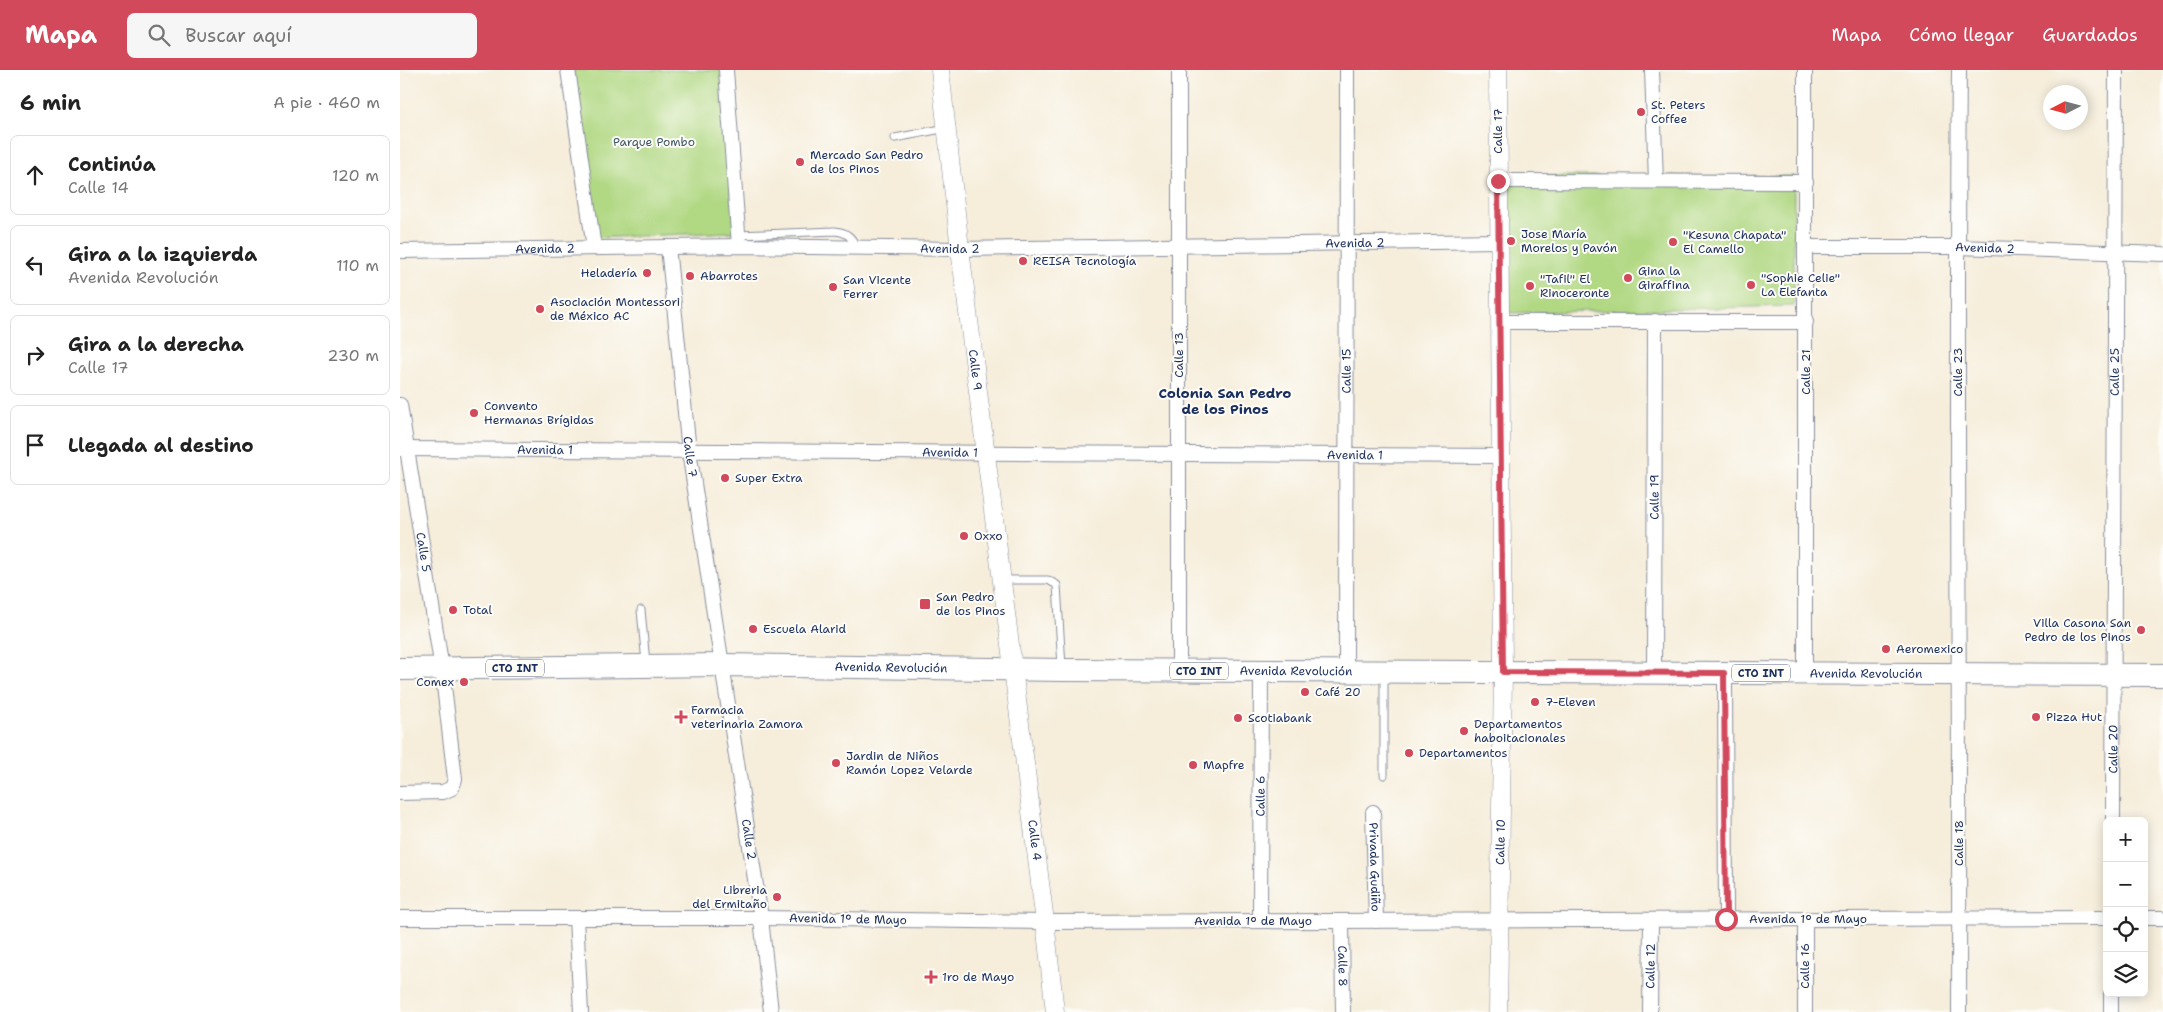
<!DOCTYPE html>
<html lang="es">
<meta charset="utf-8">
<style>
body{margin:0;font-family:"Shantell Sans",sans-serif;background:#f6f6f6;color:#222}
.controls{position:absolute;right:15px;bottom:15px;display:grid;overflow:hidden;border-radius:8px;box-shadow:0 2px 12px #0003}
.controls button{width:45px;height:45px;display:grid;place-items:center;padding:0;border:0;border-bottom:1px solid #e0e0e0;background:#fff;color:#222;font:25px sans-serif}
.compass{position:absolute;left:1643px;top:15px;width:45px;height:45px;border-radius:50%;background:#fff;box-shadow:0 2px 12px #0003;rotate:264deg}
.stop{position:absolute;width:15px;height:15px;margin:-11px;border:4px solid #d1495b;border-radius:50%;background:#fff}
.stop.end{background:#d1495b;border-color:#fff;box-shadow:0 1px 5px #0008}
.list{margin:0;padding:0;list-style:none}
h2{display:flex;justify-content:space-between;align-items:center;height:65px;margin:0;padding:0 20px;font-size:21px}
h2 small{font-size:16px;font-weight:400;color:#767676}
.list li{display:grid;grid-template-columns:32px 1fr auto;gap:15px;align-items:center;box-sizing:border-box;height:80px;margin:0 10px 10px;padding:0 10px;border:1px solid #e0e0e0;border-radius:8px}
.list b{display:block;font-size:19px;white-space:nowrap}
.list p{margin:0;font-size:16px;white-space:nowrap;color:#767676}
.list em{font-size:16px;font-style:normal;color:#767676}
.icon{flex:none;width:28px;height:28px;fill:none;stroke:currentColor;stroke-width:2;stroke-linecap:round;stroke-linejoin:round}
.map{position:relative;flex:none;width:1763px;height:942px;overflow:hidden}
header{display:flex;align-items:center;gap:30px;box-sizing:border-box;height:70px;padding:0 25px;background:#d1495b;color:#fff}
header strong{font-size:24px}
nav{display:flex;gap:28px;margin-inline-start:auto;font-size:18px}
.search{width:350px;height:45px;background:#f6f6f6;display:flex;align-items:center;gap:12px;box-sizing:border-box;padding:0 18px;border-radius:8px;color:#767676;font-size:19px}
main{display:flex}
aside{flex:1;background:#fff}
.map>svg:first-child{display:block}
.green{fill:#b1d883;stroke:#668470}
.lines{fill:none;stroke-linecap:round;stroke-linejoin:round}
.service-casing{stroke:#888e9c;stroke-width:9}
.minor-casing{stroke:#888e9c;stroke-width:16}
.tertiary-casing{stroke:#888e9c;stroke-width:19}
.primary-casing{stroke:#888e9c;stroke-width:24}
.service{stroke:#fff;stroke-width:7}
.minor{stroke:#fff;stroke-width:14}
.tertiary{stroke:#fff;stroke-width:18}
.primary{stroke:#fff;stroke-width:22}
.route{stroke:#d1495b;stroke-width:6}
.poi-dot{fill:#d1495b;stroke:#fdfcf7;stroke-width:2}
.labels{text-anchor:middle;stroke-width:4;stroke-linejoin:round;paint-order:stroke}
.shield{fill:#fdfcf7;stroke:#5f6c8c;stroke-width:1}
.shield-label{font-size:11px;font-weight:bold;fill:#1b2f5e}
.poi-label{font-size:12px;fill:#1b2f5e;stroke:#fdfcf7;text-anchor:start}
.street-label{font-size:12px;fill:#1b2f5e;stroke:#fdfcf7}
.park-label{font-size:12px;fill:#405967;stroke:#fdfcf7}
.neighbourhood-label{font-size:14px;font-weight:bold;fill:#1b2f5e;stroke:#fdfcf7}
</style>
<header>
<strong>Mapa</strong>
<div class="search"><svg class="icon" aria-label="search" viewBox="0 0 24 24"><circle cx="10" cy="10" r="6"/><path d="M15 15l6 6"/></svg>Buscar aquí</div>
<nav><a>Mapa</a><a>Cómo llegar</a><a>Guardados</a></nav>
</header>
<main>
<aside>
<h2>6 min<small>A pie · 460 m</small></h2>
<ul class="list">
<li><svg class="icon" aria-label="ahead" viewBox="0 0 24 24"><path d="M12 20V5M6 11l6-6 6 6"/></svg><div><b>Continúa</b><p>Calle 14</p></div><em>120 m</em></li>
<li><svg class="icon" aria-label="left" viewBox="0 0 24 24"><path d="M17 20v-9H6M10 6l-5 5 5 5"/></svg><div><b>Gira a la izquierda</b><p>Avenida Revolución</p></div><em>110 m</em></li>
<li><svg class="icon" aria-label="right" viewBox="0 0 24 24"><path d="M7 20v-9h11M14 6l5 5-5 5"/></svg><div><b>Gira a la derecha</b><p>Calle 17</p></div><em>230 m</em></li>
<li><svg class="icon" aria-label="arrive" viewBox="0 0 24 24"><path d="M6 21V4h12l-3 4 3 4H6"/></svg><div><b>Llegada al destino</b></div></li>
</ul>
</aside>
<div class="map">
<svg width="1763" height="942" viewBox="0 0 1763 942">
<rect width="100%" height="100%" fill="#fdfcf7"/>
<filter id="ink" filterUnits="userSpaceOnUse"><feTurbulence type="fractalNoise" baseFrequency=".02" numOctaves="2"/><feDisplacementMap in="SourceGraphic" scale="10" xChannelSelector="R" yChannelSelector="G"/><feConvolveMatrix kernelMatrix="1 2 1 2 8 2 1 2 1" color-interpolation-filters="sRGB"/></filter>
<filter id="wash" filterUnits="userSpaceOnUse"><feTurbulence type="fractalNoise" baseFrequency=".0096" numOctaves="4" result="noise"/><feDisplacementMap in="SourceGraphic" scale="20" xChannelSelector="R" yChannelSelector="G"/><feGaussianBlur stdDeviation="1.12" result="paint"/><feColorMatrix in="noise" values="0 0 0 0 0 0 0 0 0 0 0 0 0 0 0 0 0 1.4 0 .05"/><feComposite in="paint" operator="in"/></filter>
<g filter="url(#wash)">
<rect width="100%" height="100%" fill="#f6edda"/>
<!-- green -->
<path class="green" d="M173,0H320L335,162L195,168Z
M1108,106H1394V236L1109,243Z"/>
</g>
<g filter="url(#ink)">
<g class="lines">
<defs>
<path id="service" d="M495,68L547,58
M338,165L435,161C447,162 451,167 457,177
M603,510H648L657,515L662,597
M241,540L246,593
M984,705V605"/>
<g id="minor">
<path d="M168,0L194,178"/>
<path d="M326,0L339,176"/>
<path d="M1252,0L1256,111"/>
<path d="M1405,0V604"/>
<path d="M1098,111L1406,112"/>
<path id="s1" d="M268,177L289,381L361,848L371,942"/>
<path id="s2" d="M1406,177H1557L1763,184"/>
<path id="s3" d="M0,181L339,176L560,179L1099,171"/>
<path d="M1100,252H1406"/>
<path id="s4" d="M0,335L42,599L55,709L52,718L43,722L0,723"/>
<path id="s5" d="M0,379L1101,386"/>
<path d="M779,600V0"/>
<path id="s6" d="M946,601L947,0"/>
<path id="s7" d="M1254,603L1255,251"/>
<path d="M1325,603L1326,849"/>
<path id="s8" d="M973,742L976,851"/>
<path id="s9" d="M1713,751L1716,0"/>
<path d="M0,848H361L645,852L1707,848"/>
<path d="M176,848L181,942"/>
<path d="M1744,848H1763"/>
<path id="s10" d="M860,851L861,601"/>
<path id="s11" d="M942,851L943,942"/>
<path id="s12" d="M1250,942L1251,850"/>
<path d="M1405,942V849"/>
<path d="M1559,942C1560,628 1556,314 1559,0"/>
<path d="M1711,942V923"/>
</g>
<g id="tertiary">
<path id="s13" d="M540,0L560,179L645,852L655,942"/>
<path id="s14" d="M1098,942L1103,602L1098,0"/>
</g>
<g id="primary">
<path id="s15" d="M0,599L321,595L663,600L1763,605"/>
</g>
</defs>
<!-- service casing -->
<use href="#service" class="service-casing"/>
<!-- minor casing -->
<use href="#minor" class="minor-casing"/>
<!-- tertiary casing -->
<use href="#tertiary" class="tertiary-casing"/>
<!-- primary casing -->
<use href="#primary" class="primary-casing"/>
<!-- service -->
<use href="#service" class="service"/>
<!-- minor -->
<use href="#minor" class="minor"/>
<!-- tertiary -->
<use href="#tertiary" class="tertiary"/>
<!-- primary -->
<use href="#primary" class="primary"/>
</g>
</g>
<g class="lines" filter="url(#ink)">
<!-- route -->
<path class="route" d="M1098,111L1103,602L1324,603L1326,849"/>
</g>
<!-- markers -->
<g class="poi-dot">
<circle cx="1241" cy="42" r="5"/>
<circle cx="400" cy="92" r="5"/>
<circle cx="1111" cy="171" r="5"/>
<circle cx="1273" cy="172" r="5"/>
<circle cx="623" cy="191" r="5"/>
<circle cx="247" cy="203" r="5"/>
<circle cx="290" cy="206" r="5"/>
<circle cx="1228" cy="208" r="5"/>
<circle cx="1351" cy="215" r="5"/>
<circle cx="1130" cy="216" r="5"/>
<circle cx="433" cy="217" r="5"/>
<circle cx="140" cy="239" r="5"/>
<circle cx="74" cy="343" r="5"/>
<circle cx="325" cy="408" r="5"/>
<circle cx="564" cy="466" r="5"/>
<rect x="519" y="528" width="12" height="12" rx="2.5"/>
<circle cx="53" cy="540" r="5"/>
<circle cx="353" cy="559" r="5"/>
<circle cx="1741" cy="560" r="5"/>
<circle cx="1486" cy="579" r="5"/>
<circle cx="64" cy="612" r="5"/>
<circle cx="905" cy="622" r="5"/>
<circle cx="1135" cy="632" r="5"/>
<path d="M278.5 639.5h5v5h5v5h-5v5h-5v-5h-5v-5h5z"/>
<circle cx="1636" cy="647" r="5"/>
<circle cx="838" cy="648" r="5"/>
<circle cx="1064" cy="661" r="5"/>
<circle cx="1009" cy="683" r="5"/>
<circle cx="436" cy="693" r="5"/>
<circle cx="793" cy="695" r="5"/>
<circle cx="377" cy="827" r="5"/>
<path d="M528.5 899.5h5v5h5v5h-5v5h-5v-5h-5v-5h5z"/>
</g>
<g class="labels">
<!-- shield labels -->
<g class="shield">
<rect x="86" y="589.5" width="58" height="17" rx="4"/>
<rect x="770" y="592.5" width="58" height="17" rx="4"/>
<rect x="1332" y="594.5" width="58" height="17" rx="4"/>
</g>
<g class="shield-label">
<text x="115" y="602">CTO INT</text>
<text x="799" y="605">CTO INT</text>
<text x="1361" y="607">CTO INT</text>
</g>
<!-- poi labels -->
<g class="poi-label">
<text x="1251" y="39">St. Peters<tspan x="1251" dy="14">Coffee</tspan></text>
<text x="410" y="89">Mercado San Pedro<tspan x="410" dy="14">de los Pinos</tspan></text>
<text x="1121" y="168">Jose María<tspan x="1121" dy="14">Morelos y Pavón</tspan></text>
<text x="1283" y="169">"Kesuna Chapata"<tspan x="1283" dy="14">El Camello</tspan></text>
<text x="633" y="195">REISA Tecnología</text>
<text x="1238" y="205">Gina la<tspan x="1238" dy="14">Giraffina</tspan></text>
<text x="237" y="207" text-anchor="end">Heladería</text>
<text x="300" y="210">Abarrotes</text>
<text x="1361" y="212">"Sophie Celie"<tspan x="1361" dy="14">La Elefanta</tspan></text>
<text x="1140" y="213">"Tafil" El<tspan x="1140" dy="14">Rinoceronte</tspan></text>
<text x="443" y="214">San Vicente<tspan x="443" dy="14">Ferrer</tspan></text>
<text x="150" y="236">Asociación Montessori<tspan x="150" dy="14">de México AC</tspan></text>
<text x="84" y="340">Convento<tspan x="84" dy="14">Hermanas Brígidas</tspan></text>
<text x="335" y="412">Super Extra</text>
<text x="574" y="470">Oxxo</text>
<text x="536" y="531">San Pedro<tspan x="536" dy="14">de los Pinos</tspan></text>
<text x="63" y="544">Total</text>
<text x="1731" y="557" text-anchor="end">Villa Casona San<tspan x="1731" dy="14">Pedro de los Pinos</tspan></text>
<text x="363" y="563">Escuela Alarid</text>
<text x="1496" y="583">Aeromexico</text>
<text x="54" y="616" text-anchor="end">Comex</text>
<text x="915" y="626">Café 20</text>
<text x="1145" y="636">7-Eleven</text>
<text x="291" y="644">Farmacia<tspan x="291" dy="14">veterinaria Zamora</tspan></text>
<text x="1646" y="651">Pizza Hut</text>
<text x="848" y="652">Scotiabank</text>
<text x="1074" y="658">Departamentos<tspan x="1074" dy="14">haboitacionales</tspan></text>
<text x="1019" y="687">Departamentos</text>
<text x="446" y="690">Jardin de Niños<tspan x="446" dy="14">Ramón Lopez Velarde</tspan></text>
<text x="803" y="699">Mapfre</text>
<text x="367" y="824" text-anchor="end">Libreria<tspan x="367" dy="14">del Ermitaño</tspan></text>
<text x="542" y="911">1ro de Mayo</text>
</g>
<!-- street labels -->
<g class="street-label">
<text transform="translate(1098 61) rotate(-90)" y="4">Calle 17</text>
<text dy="4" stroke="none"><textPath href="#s3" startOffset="955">Avenida 2</textPath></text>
<text dy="4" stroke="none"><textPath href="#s2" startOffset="179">Avenida 2</textPath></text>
<text dy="4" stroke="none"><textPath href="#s3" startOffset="145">Avenida 2</textPath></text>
<text dy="4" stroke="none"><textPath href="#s3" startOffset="550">Avenida 2</textPath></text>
<text transform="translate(779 285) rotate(-90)" y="4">Calle 13</text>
<text dy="4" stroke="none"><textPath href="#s13" startOffset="302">Calle 9</textPath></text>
<text dy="4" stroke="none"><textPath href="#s6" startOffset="300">Calle 15</textPath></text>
<text transform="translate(1406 302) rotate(-90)" y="4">Calle 21</text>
<text transform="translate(1558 302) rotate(-90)" y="4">Calle 23</text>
<text dy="4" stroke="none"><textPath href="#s9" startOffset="449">Calle 25</textPath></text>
<text dy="4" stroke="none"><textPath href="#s5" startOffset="145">Avenida 1</textPath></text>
<text dy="4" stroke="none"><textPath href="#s5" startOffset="550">Avenida 1</textPath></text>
<text dy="4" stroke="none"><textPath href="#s5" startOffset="955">Avenida 1</textPath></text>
<text dy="4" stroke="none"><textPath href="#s1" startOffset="211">Calle 7</textPath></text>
<text dy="4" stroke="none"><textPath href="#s7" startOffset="176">Calle 19</textPath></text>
<text dy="4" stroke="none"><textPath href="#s4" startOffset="149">Calle 5</textPath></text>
<text dy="4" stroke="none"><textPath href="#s15" startOffset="491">Avenida Revolución</textPath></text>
<text dy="4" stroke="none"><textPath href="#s15" startOffset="896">Avenida Revolución</textPath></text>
<text dy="4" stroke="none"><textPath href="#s15" startOffset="1466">Avenida Revolución</textPath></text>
<text dy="4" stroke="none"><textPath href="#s9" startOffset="72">Calle 20</textPath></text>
<text dy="4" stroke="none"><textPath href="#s10" startOffset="125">Calle 6</textPath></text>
<text dy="4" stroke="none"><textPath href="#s1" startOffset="598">Calle 2</textPath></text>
<text dy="4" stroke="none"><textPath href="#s13" startOffset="776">Calle 4</textPath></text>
<text dy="4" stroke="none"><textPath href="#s14" startOffset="170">Calle 10</textPath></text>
<text transform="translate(1559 773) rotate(-90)" y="4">Calle 18</text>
<text dy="4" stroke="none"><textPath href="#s8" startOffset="55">Privada Gudiño</textPath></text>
<text transform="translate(448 849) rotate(1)" y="4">Avenida 1º de Mayo</text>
<text x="1408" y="853">Avenida 1º de Mayo</text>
<text x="853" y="855">Avenida 1º de Mayo</text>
<text dy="4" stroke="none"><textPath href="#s11" startOffset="45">Calle 8</textPath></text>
<text dy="4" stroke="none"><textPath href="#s12" startOffset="46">Calle 12</textPath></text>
<text transform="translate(1405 896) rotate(-90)" y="4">Calle 16</text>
</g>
<!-- park labels -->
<g class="park-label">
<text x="254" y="76">Parque Pombo</text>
</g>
<!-- neighbourhood labels -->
<g class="neighbourhood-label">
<text x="825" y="328">Colonia San Pedro<tspan x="825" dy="16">de los Pinos</tspan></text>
</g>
</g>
</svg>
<div class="controls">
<button>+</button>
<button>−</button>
<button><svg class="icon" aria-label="locate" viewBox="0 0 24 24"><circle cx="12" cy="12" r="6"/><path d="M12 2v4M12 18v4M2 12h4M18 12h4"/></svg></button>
<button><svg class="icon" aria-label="layers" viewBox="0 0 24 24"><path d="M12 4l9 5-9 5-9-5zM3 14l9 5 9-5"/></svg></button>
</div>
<svg class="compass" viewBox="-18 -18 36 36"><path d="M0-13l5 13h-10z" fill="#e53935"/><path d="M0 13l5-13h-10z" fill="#767676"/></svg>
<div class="stop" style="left:1326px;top:849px"></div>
<div class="stop end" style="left:1098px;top:111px"></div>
</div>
</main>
